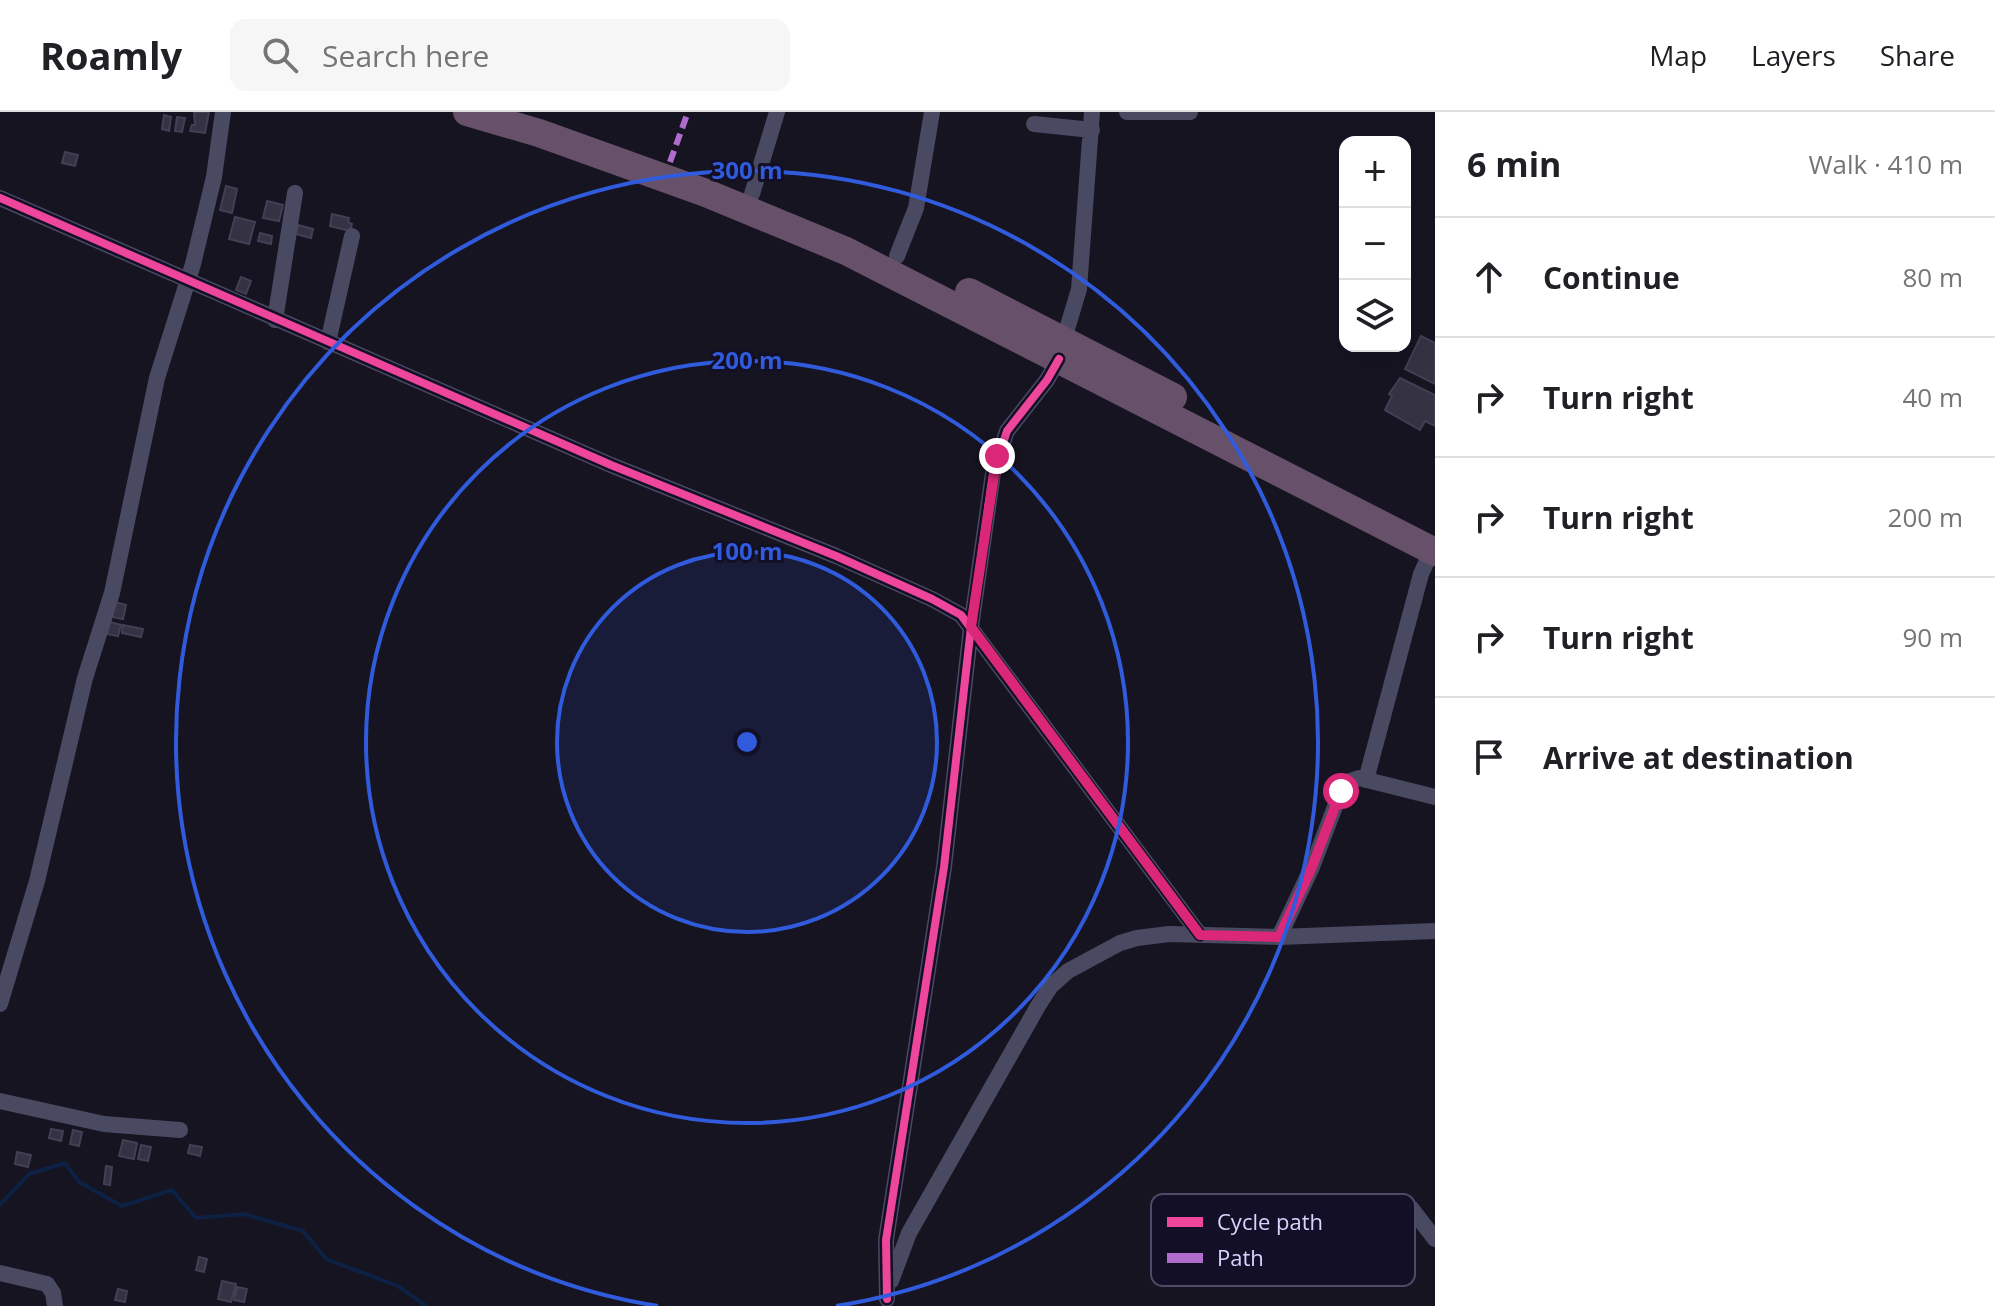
<!DOCTYPE html>
<meta charset="utf-8">
<style>
body{margin:0;font-family:"Open Sans",sans-serif;background:#f6f6f6;color:#202124}
.controls{position:absolute;right:24px;top:24px;display:grid;overflow:hidden;border-radius:16px;box-shadow:0 8px 32px #0002}
.controls button{width:72px;height:72px;display:grid;place-items:center;padding:0;border:0;border-bottom:2px solid #e0e0e0;background:#fff;color:#202124;font:40px sans-serif}
.stop{position:absolute;width:24px;height:24px;margin:-18px;border:6px solid #db2777;border-radius:50%;background:#fff}
.stop.end{background:#db2777;border-color:#fff;box-shadow:0 2px 8px #0008}
.list{margin:0;padding:0;list-style:none}
h2{display:flex;justify-content:space-between;align-items:center;height:104px;margin:0;padding:0 32px;font-size:34px}
h2 small{font-size:26px;font-weight:400;color:#757577}
.list li{display:grid;grid-template-columns:52px 1fr auto;gap:24px;align-items:center;box-sizing:border-box;height:120px;padding:0 32px;border-top:2px solid #e0e0e0}
.list b{display:block;font-size:30px;white-space:nowrap}
.list em{font-size:26px;font-style:normal;color:#757577}
.icon{flex:none;width:44px;height:44px;fill:none;stroke:currentColor;stroke-width:2;stroke-linecap:round;stroke-linejoin:round}
.map{position:relative;flex:none;width:1435px;height:1194px;overflow:hidden}
header{display:flex;align-items:center;gap:48px;box-sizing:border-box;height:112px;padding:0 40px;background:#fff;border-bottom:2px solid #e0e0e0}
header strong{font-size:38px}
nav{display:flex;gap:44px;margin-inline-start:auto;font-size:28px}
.search{width:560px;height:72px;background:#f6f6f6;display:flex;align-items:center;gap:20px;box-sizing:border-box;padding:0 28px;border-radius:16px;color:#757577;font-size:30px}
main{display:flex}
aside{flex:1;background:#fff}
.map>svg:first-child{display:block}
.lines{fill:none;stroke-linecap:round;stroke-linejoin:round}
.stream{stroke:#0d2144;stroke-width:4}
.building{fill:#343243;stroke:#433f54;stroke-width:2}
.street{stroke:#4a4962;stroke-width:16}
.highway{stroke:#67516a;stroke-width:28}
.quiet{stroke:#b06ccc;stroke-width:6;stroke-dasharray:12 6;stroke-linecap:butt}
.cycleway-casing{stroke:#130f26;stroke-width:13}
.cycleway{stroke:#ed469a;stroke-width:8}
.route{stroke:#db2777;stroke-width:10}
.ring{fill:none;stroke:#305bdc;stroke-width:4}
.key{fill:#130f26;stroke:#4e4a67;stroke-width:2}
.key-label{font-size:22px;fill:#d9d4ff}
.centre{fill:#305bdc;stroke:#130f26;stroke-width:4}
.ring-label{font-size:24px;text-anchor:middle;font-weight:bold;fill:#305bdc;stroke:#130f26;stroke-width:6;stroke-linejoin:round;paint-order:stroke}
</style>
<header>
<strong>Roamly</strong>
<div class="search"><svg class="icon" aria-label="search" viewBox="0 0 24 24"><circle cx="10" cy="10" r="6"/><path d="M15 15l6 6"/></svg>Search here</div>
<nav><a>Map</a><a>Layers</a><a>Share</a></nav>
</header>
<main>
<div class="map">
<svg width="1435" height="1194" viewBox="0 0 1435 1194">
<rect width="100%" height="100%" fill="#161421"/>
<g class="lines">
<!-- stream -->
<path class="stream" d="M0,1093L29,1062L65,1051L79,1070L122,1094L172,1078L196,1106L244,1102L303,1119L326,1147L398,1174L426,1194"/>
</g>
<!-- building -->
<path class="building" d="M194,0H209L205,21L190,19L192,13H195Z
M164,3L171,5L169,19L162,17Z
M177,5L185,6L182,20L175,19Z
M65,40L78,43L75,54L62,51Z
M226,74L237,77L232,101L220,98Z
M267,89L283,93L279,109L263,106Z
M332,102L349,106L348,110L352,112L350,119L330,114Z
M235,105L255,110L249,132L229,127Z
M298,113L313,117L311,126L296,122Z
M260,121L272,124L271,132L258,129Z
M241,165L251,169L246,182L236,178Z
M1421,224L1435,231V272L1405,257Z
M1400,266L1435,283V314L1425,309L1420,318L1385,298L1392,284L1389,282Z
M115,490L126,493L123,507L112,505Z
M110,510L121,513L118,524L107,522Z
M123,513L143,517L141,525L122,521Z
M51,1017L63,1019L61,1029L49,1026Z
M73,1018L82,1020L79,1034L70,1032Z
M123,1028L137,1031L134,1047L119,1044Z
M141,1033L151,1035L148,1049L138,1047Z
M190,1033L202,1035L200,1044L188,1041Z
M17,1040L31,1043L28,1055L15,1052Z
M106,1054L112,1055L110,1073L104,1072Z
M199,1145L207,1147L204,1160L196,1158Z
M222,1169L236,1172L231,1190L218,1187Z
M237,1175L247,1177L244,1190L234,1188Z
M118,1177L127,1179L125,1190L115,1188Z"/>
<g class="lines">
<!-- street -->
<path class="street" d="M1127,0H1190
M1034,12L1092,18
M752,82L777,0
M0,86L611,353L836,444L932,487L961,503L1200,823
M897,144L916,96L932,0
M275,208L295,81
M1064,227L1079,177L1092,0
M328,230L352,124
M1366,668L1421,462L1432,438
M1279,825L1312,755L1344,671L1359,666L1435,685
M0,892L37,769L85,566L112,481L157,266L193,152L214,65L223,0
M0,989L104,1012L180,1018
M1411,1096L1435,1127
M0,1161L47,1172L53,1181L55,1194
M891,1169L909,1121L1038,894L1051,874L1068,859L1120,831L1137,826L1169,822L1279,825L1435,819
M887,1187L886,1128L944,755L971,515L993,361L1007,319L1047,268L1059,247"/>
<!-- highway -->
<path class="highway" d="M467,0L539,21L706,81L846,139L1435,440
M969,180L1173,285"/>
<!-- quiet -->
<path class="quiet" d="M670,50L688,0"/>
<defs>
<path id="cycleway" d="M0,86L611,353L836,444L932,487L961,503L1200,823
M887,1187L886,1128L944,755L971,515L993,361L1007,319L1047,268L1059,247"/>
</defs>
<!-- cycleway casing -->
<use href="#cycleway" class="cycleway-casing"/>
<!-- cycleway -->
<use href="#cycleway" class="cycleway"/>
</g>
<g class="lines">
<!-- route -->
<path class="route" d="M997,344L971,515L1200,823L1279,825L1312,755L1341,679"/>
</g>
<!-- distance rings -->
<circle cx="747" cy="630" r="190" fill="#305bdc" fill-opacity=".12"/>
<g class="ring">
<circle cx="747" cy="630" r="190"/>
<circle cx="747" cy="630" r="381"/>
<path d="M658 1194A571 571 0 1 1 836 1194"/>
</g>
<!-- legend -->
<rect x="1151" y="1082" width="264" height="92" rx="12" class="key"/>
<rect x="1167" y="1105" width="36" height="10" fill="#ed469a"/>
<rect x="1167" y="1141" width="36" height="10" fill="#b06ccc"/>
<g class="key-label">
<text x="1217" y="1118">Cycle path</text>
<text x="1217" y="1154">Path</text>
</g>
<circle cx="747" cy="630" r="12" class="centre"/>
<g class="ring-label">
<text x="747" y="67">300 m</text>
<text x="747" y="257">200 m</text>
<text x="747" y="448">100 m</text>
</g>
</svg>
<div class="controls">
<button>+</button>
<button>−</button>
<button><svg class="icon" aria-label="layers" viewBox="0 0 24 24"><path d="M12 4l9 5-9 5-9-5zM3 14l9 5 9-5"/></svg></button>
</div>
<div class="stop" style="left:1341px;top:679px"></div>
<div class="stop end" style="left:997px;top:344px"></div>
</div>
<aside>
<h2>6 min<small>Walk · 410 m</small></h2>
<ul class="list">
<li><svg class="icon" aria-label="ahead" viewBox="0 0 24 24"><path d="M12 20V5M6 11l6-6 6 6"/></svg><div><b>Continue</b></div><em>80 m</em></li>
<li><svg class="icon" aria-label="right" viewBox="0 0 24 24"><path d="M7 20v-9h11M14 6l5 5-5 5"/></svg><div><b>Turn right</b></div><em>40 m</em></li>
<li><svg class="icon" aria-label="right" viewBox="0 0 24 24"><path d="M7 20v-9h11M14 6l5 5-5 5"/></svg><div><b>Turn right</b></div><em>200 m</em></li>
<li><svg class="icon" aria-label="right" viewBox="0 0 24 24"><path d="M7 20v-9h11M14 6l5 5-5 5"/></svg><div><b>Turn right</b></div><em>90 m</em></li>
<li><svg class="icon" aria-label="arrive" viewBox="0 0 24 24"><path d="M6 21V4h12l-3 4 3 4H6"/></svg><div><b>Arrive at destination</b></div></li>
</ul>
</aside>
</main>
